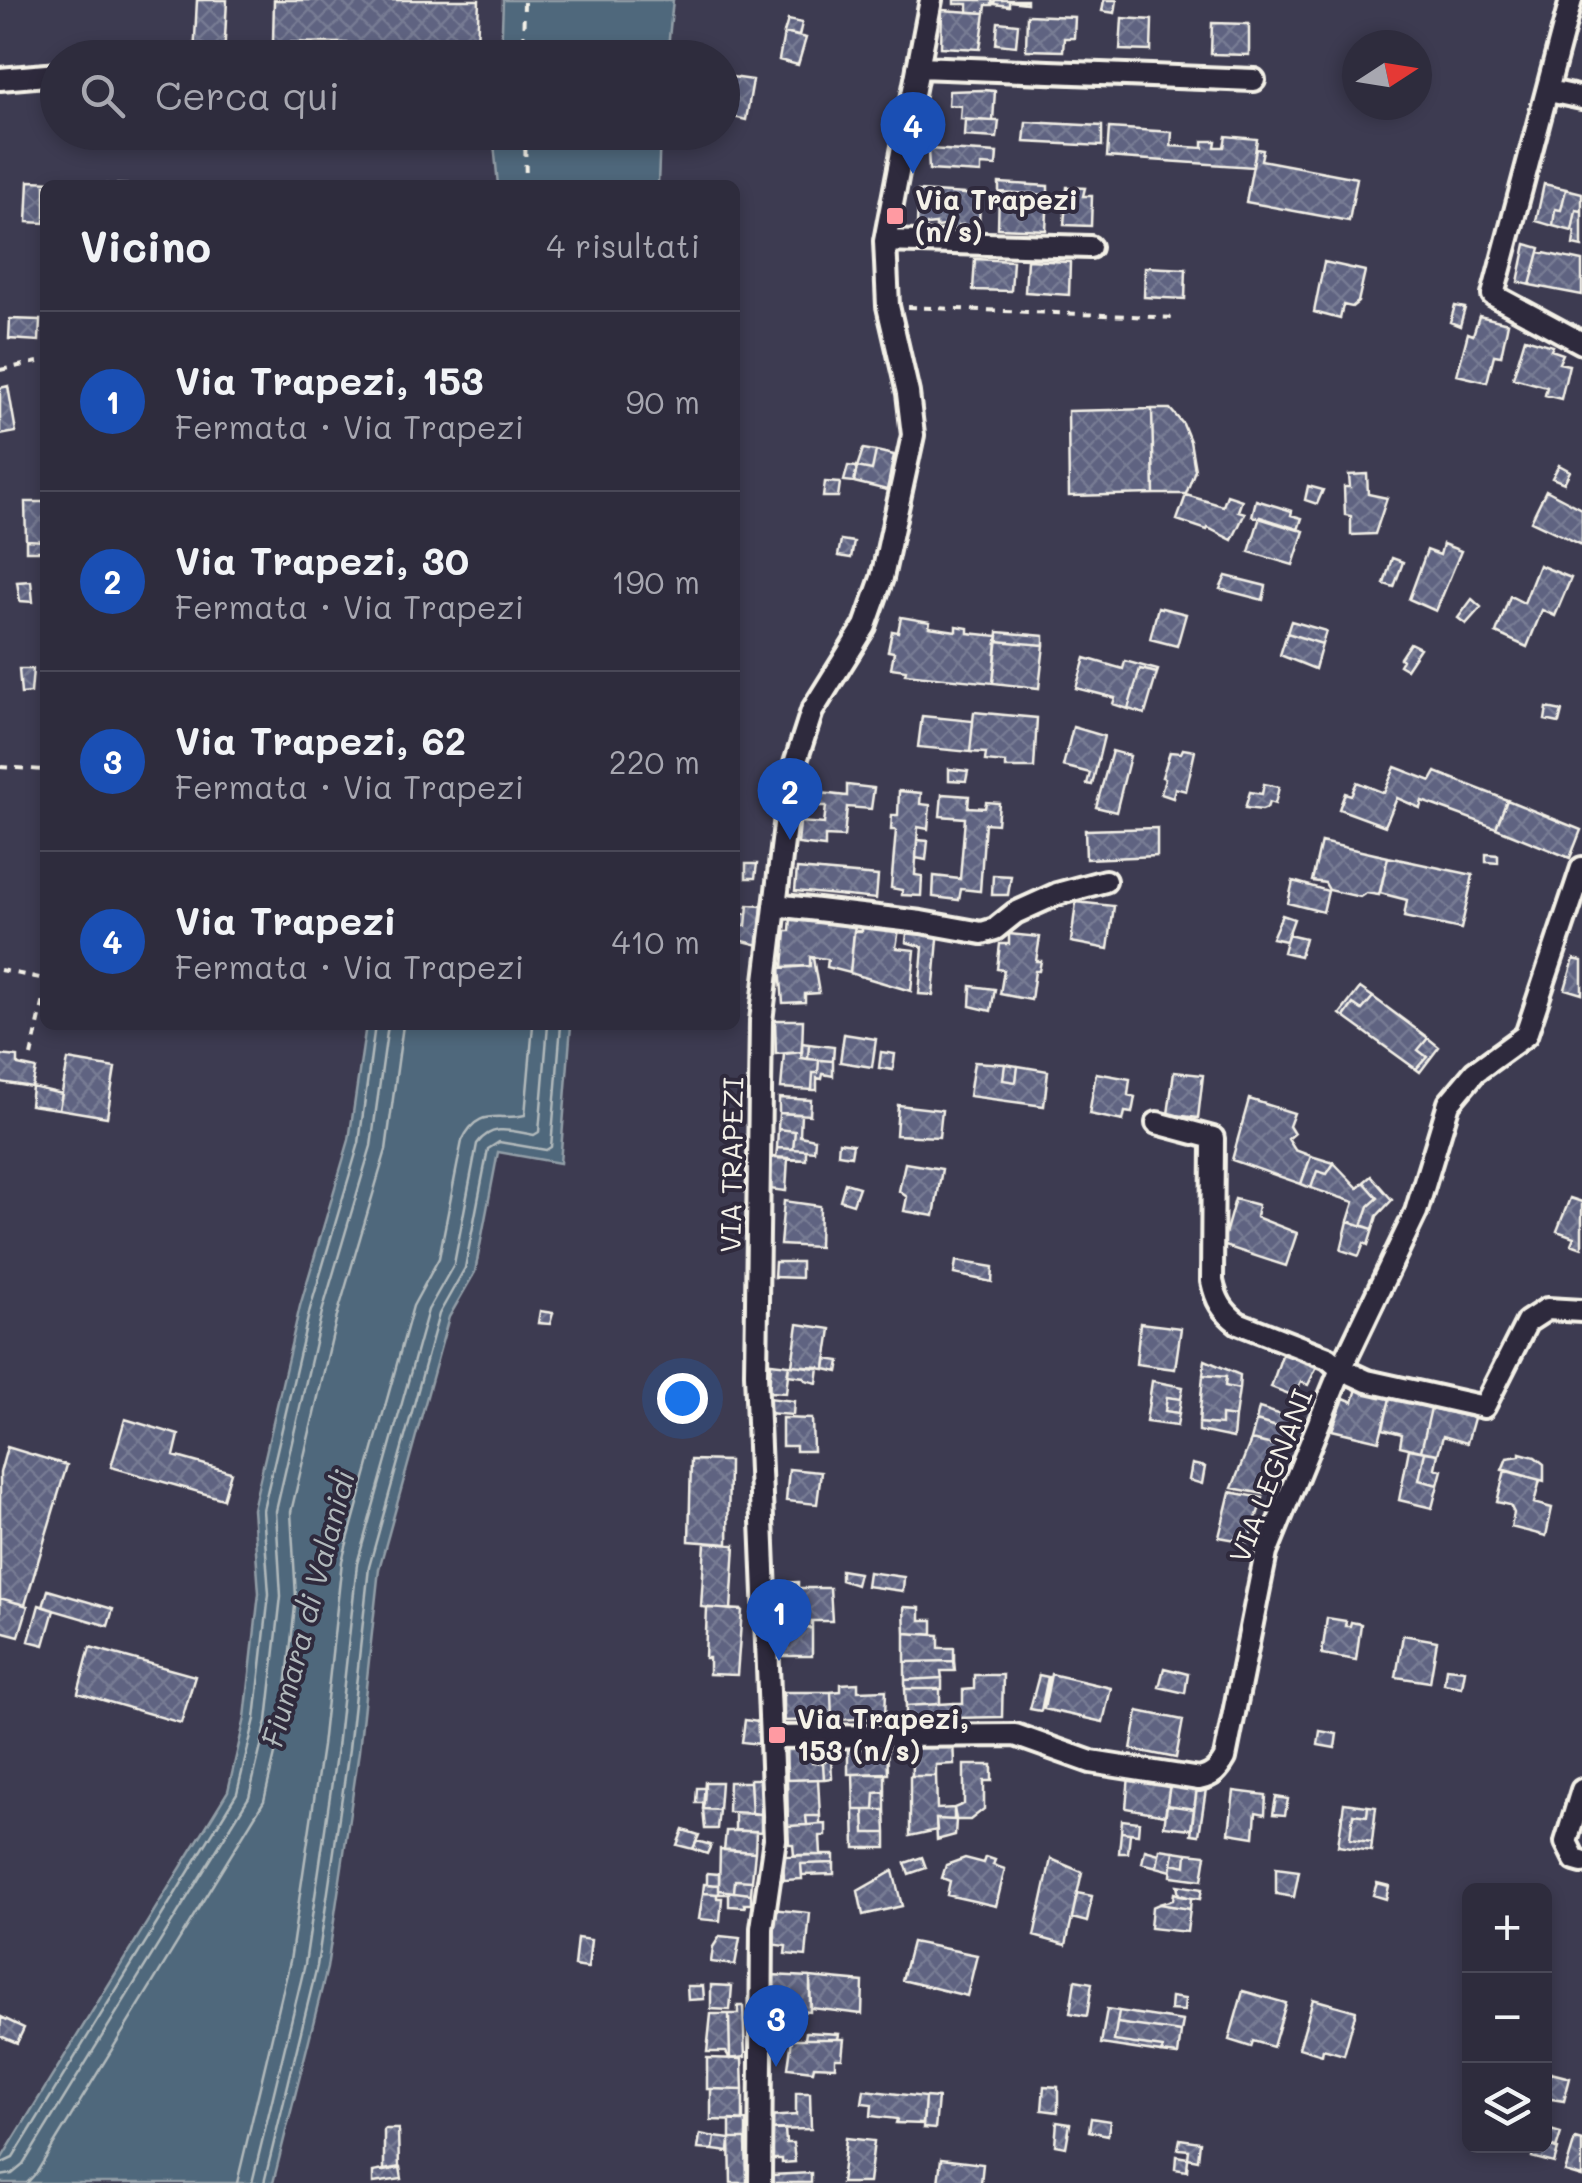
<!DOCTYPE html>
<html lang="it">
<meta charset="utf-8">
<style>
body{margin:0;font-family:Mali,sans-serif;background:#3a3848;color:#f1f3f6}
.controls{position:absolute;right:30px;bottom:30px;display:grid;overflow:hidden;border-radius:15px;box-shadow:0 5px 15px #0003}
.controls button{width:90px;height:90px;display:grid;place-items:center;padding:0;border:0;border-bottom:2px solid #494857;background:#2e2c3d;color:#f1f3f6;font:50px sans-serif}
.compass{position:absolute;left:1342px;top:30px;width:90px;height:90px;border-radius:50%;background:#2e2c3d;box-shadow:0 5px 15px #0003;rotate:78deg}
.you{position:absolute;left:682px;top:1398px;width:35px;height:35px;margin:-25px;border:8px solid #fff;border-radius:50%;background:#1a73e8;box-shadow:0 0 0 15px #1a73e833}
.badge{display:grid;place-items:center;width:65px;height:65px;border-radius:50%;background:#ff9aa2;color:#fff;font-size:32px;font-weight:700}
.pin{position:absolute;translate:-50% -82px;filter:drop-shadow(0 2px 5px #0008)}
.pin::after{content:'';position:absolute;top:52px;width:35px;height:30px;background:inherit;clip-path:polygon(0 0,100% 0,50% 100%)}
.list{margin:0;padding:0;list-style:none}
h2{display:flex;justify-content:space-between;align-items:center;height:130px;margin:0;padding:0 40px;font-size:42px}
h2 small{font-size:32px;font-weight:400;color:#a7a7b0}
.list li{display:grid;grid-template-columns:65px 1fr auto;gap:30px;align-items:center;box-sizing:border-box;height:180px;padding:0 40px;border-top:2px solid #494857}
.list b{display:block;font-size:38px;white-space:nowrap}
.list p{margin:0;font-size:32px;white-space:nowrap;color:#a7a7b0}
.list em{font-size:32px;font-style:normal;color:#a7a7b0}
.icon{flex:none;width:55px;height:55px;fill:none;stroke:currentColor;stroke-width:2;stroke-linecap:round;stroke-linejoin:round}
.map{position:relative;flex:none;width:1582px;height:2183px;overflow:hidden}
.search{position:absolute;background:#2e2c3d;box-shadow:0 5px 15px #0003;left:40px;top:40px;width:700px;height:110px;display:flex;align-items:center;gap:25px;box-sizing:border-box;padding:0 35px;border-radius:55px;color:#a7a7b0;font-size:38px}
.panel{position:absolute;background:#2e2c3d;box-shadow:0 5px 15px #0003;left:40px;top:180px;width:700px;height:850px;border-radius:15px}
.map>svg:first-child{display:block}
.water{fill:#50677b;stroke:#929ea7;stroke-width:2.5}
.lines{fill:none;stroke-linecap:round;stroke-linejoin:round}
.shore{stroke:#b2babc;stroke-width:2.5}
.building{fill:url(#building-cross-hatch);stroke:#f4f1e8;stroke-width:2.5}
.minor-casing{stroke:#f4f1e8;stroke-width:28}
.path{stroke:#f4f1e8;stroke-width:4;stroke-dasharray:8 8;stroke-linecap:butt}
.minor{stroke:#2f2a3d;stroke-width:20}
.poi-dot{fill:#ff9aa2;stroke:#2f2a3d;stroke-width:4}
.labels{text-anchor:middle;stroke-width:8;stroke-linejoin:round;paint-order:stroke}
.poi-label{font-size:28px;font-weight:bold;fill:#f4f1e8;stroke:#2f2a3d;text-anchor:start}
.street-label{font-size:28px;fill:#f4f1e8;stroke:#2f2a3d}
.water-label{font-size:30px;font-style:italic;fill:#b2babc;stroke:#2f2a3d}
</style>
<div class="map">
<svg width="1582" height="2183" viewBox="0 0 1582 2183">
<defs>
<pattern id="building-cross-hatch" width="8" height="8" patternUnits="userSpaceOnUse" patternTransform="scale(2.5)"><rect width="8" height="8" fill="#5f6481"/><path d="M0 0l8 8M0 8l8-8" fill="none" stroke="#777b93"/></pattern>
</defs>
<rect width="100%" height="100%" fill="#3d3b51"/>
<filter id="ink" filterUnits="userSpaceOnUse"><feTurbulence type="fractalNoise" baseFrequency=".01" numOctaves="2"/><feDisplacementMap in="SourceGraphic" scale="20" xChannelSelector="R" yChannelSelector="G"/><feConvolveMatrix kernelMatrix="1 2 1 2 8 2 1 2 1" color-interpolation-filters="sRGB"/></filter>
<g filter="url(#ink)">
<!-- water -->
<path class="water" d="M503,0H673L667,57H501Z
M493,133H660L658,185H498Z
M366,1025H571L560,1163L498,1152L475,1272L449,1317L379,1569L359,1751L327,1968L273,2183H0V2161L228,1791L245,1718L259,1593L253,1509L300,1306L349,1140Z"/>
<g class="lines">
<!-- shore -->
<path class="shore" d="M0,2164L13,2158L237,1793L255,1719L269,1594L263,1510L310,1309L359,1143L375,1025
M0,2176L12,2174L23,2165L249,1797L267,1721L281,1596L276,1511L322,1312L371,1146L388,1025
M27,2183L37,2172L264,1801L282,1724L296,1597L291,1512L337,1316L386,1150L403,1025
M237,2183L290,1961L322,1746L342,1561L413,1306L439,1258L462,1141C479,1105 498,1122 525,1115L533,1025
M252,2183L305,1964L337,1748L357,1564L428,1310L454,1264L477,1144C492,1123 512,1131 534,1135L539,1132L548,1025
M264,2183L317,1966L349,1749L369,1567L439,1314L465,1268L488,1149L499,1142L546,1150L551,1147L561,1025"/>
</g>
<!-- building -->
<path class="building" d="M197,0H227L224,58L194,57Z
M274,0H479L477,45L273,42Z
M954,0H992V5H986L985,13L968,12V4H954Z
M995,0H1027V3L1009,1V6L994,4Z
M1104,0H1117L1115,13L1102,11Z
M942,10L985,13L980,49L941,47Z
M1027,15L1075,17L1074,38H1064L1063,51L1026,50Z
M1122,18L1152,20L1151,51L1120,50Z
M788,20L802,23L799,36L784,33Z
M998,22L1018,24L1016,46L996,44Z
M1212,23L1249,24V55L1211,54Z
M784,33L806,38L798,65L779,60Z
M732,77L753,80L746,120L726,115Z
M983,90L995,91L993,121L960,119L961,106L948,105L949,91Z
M965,120L999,121L997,138L964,136Z
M1026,122L1102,126V146L1024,142Z
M1109,128L1172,132L1171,146L1203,148V141H1216L1215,147H1224L1226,136L1257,139L1253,167L1107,157Z
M928,149L997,153L996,166L981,165V173L929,170Z
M1256,149L1263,150L1261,160L1357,178L1349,221L1246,202Z
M29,181L128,185H45V223L27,222Z
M999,183L1048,186V195L999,192Z
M1544,184L1566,189L1561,210L1555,209L1553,226L1536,221Z
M1067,187L1085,188L1083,196H1092L1091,226L1064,225Z
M1566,189L1582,193V211L1576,210L1572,231L1553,226L1555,209L1561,210Z
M918,191L980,195L979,229H965V225H958V229H951V225L936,227V224L917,226Z
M999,192L1048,195L1046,230L998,228Z
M1576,210L1582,211V247L1573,245L1575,232L1572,231Z
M1526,244L1540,248L1530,285L1518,282Z
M1539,252L1582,261V295L1530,285Z
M975,259L1013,261L1011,291L973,290Z
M1027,260L1070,262L1069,295L1025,292Z
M1324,262L1365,271L1358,302L1352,307L1343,305L1340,319L1314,312Z
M1145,267L1186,269L1185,299L1144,297Z
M1455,306L1465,308L1460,326L1450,322Z
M1479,316L1508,323L1501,356L1494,355L1487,382L1457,375L1468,333L1473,335Z
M10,319L40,320L39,341L9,339Z
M1525,338L1553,346L1551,350L1563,354L1559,363L1569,365L1561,399L1545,395L1547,387L1513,378Z
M8,386L16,432L0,435V388Z
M1152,409L1154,494L1069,496L1068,411Z
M1152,409H1170L1183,424L1190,441L1195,470L1186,494H1154Z
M863,449L876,451L872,470L857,467Z
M876,451L894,455L887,490L854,482L857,467L872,470Z
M1559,465L1570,471L1564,483L1552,478Z
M848,466L857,467L854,482L844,481Z
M1367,474L1368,494L1387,498L1375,534L1351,535V516L1345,515L1344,487H1350L1349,475Z
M825,482L840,483L838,497H823Z
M1308,486L1323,490L1317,504L1305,500Z
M1546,490L1582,509V545L1531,521Z
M1186,495L1223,506L1227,495L1242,500L1238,511L1245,513L1232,540L1208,528L1207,530L1177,520Z
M1256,500L1292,511L1291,515L1302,518L1298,530L1252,516Z
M25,502H45V541L26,540Z
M1260,517L1304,531L1293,565L1249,552Z
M26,540L45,541V551H26Z
M841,540L854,542L851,558L838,556Z
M1443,544L1461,551L1436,611L1409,599L1427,550L1440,555Z
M1392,558L1403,562L1394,587L1384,584Z
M1539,565L1571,578L1555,616L1542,610L1527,647L1496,633L1510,596L1524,603Z
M1226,576L1266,586L1263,600L1220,589Z
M31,581L33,602L20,601L17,582Z
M1472,599L1481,607L1466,624L1458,618Z
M1158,607L1186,614L1177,646L1150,639Z
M901,617L930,622L929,627L956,631V626L968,628V633L998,636L993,683L905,674L906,670L891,668L894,652L888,651L892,631L898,632Z
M1291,621L1326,631L1322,644L1287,633Z
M998,632L1044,636V645L997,641Z
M1287,633L1322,644L1315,669L1280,655Z
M997,641L1044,645L1039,688L993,683Z
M1410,643L1420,648L1406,669L1399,665L1402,660L1400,658Z
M1085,658L1123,669L1125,661L1158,670L1157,673L1140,669L1128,709L1113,704L1115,698L1076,688Z
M19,669H33L31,693L21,694Z
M1140,669L1157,673L1145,714L1128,709Z
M1547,708L1562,711L1559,723L1545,720Z
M974,712L1037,718L1034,768H1006V763L985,761L986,753L970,752Z
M922,716L973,721L970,752L918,747Z
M1073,727L1104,736L1092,785L1087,784L1090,773L1063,766Z
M1183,749L1195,751L1186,791L1175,788L1173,798L1161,794L1165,778L1162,777L1170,752L1181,753Z
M1112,751L1130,756L1116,812L1096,807Z
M1395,767L1431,781L1436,772L1507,800L1496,828L1422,801L1420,808L1397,798L1385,826L1339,809L1345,793L1351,795L1357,782L1384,793Z
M949,769L968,771L966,781L949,780Z
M1264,784L1279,787L1275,804L1269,802L1267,808L1262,810L1245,808L1250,792L1262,794Z
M847,785L874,788L871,809L847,807L844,837L825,836V847L798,844L800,822L824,824L826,806H819L820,793L847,796Z
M899,791L921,793L920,804L930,805L928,829L918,827L915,875L922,876L921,896L902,895V890L891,888L896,830H891L892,815H898Z
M942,794L969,796L968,807L985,808L986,802L999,803L997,824L985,823L980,891L961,889L959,900L933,897L934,876L960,879L965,818L940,816Z
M1507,800L1581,830L1570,858L1496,828Z
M1157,828V856L1086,859L1085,830Z
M917,840L928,841L926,860L916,858Z
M1321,842L1388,857L1379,895L1366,893L1360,897L1329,890L1325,883L1312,881Z
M1486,854L1498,855V863L1486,862Z
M1388,857L1473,875L1461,929L1404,917L1407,900L1380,893Z
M746,864H757L755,878H746Z
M797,869L878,876L876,899L795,891Z
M993,875L1011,876L1008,895H992Z
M1293,881L1328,891L1323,912L1288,903Z
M1076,902L1114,906L1108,949L1071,942Z
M748,905L762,906L759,945L735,939V926H746Z
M736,913L747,914L746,926H735Z
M1282,915L1294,919L1286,941L1272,938Z
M791,917L855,924L850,973L827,967L828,959L810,957V966L783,967L786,931H790Z
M908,925L939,928L933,995L919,994L923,947L906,942Z
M862,927L899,929L896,948L915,950L911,991L850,973L854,931H862Z
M1009,934L1040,937L1036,961H1041L1039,971H1035L1031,1000L1000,994L1004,970L997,969L1000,944H1009Z
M1288,934L1305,938L1300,956L1283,952Z
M810,957L813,958L819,993L805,994V1002L783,1003L780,968L810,966Z
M1574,959L1582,961V994L1565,989Z
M971,986L995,989L991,1011L970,1006Z
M1360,988L1373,997L1362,1010L1353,1004L1344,1017L1340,1014Z
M1373,997L1428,1038L1418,1050L1427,1057L1416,1069L1344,1017L1353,1004L1362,1010Z
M775,1020H803L802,1052L776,1054Z
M844,1034L876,1039L872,1067L840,1062Z
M1428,1038L1439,1047L1420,1072L1416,1069L1427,1057L1418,1050Z
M802,1043L809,1044L808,1059L801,1058Z
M809,1044L834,1047L833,1061L808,1059Z
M802,1052L801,1058L819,1060L818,1073H813L812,1090L781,1088L784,1054Z
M881,1052L895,1054L893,1070L879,1068Z
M0,1055L18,1057V1065L36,1069L32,1087L0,1082Z
M68,1060L115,1068L107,1117L59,1109Z
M819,1060L833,1061V1076L823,1074L822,1079L817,1078V1090H812L813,1073H818Z
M974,1062L1005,1064L1003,1080L1016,1082L1018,1066L1048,1071L1044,1106L969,1096Z
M1005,1064L1018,1066L1016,1082L1003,1080Z
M1174,1072L1203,1075L1198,1118L1168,1114Z
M1096,1073L1130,1079L1128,1095L1135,1097L1132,1113L1125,1112L1123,1121L1089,1114Z
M32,1087L62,1094L59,1109L30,1105Z
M779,1098L811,1100L810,1115L779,1113Z
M1249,1099L1294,1113L1289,1126L1294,1134L1288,1139L1295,1150L1311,1156L1301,1184L1232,1160Z
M898,1105L942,1110L939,1137L896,1135Z
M779,1113L801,1114L800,1136L815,1139L814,1151L793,1149L795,1131L778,1129Z
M778,1129L795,1131L793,1149L777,1148Z
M839,1142L853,1144L851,1156L838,1154Z
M777,1148L806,1150V1160L776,1158Z
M1311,1156L1334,1163L1327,1174L1317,1171L1311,1188L1301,1184Z
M772,1157L788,1158L786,1191L769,1189Z
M905,1163L942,1169L934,1216L904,1211L907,1197L899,1191Z
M1334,1163L1358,1188L1364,1182L1378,1198L1369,1206L1362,1226L1348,1221L1354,1202L1311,1188L1317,1171L1327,1174Z
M1371,1176L1392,1200L1377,1216L1373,1229L1362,1226L1369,1206L1378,1198L1364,1182Z
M845,1183L859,1187L853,1204L840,1200Z
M1570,1198L1582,1202V1248L1571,1244L1574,1237L1557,1231Z
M1235,1199L1258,1205L1256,1217L1297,1233L1286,1266L1222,1245Z
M784,1201L820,1206L819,1247L780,1245Z
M1348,1221L1373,1229L1368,1245L1364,1243L1359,1256L1341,1250Z
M956,1261L993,1267L992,1282L954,1274Z
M775,1262H801V1278L774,1277Z
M540,1311L553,1313L550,1324L538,1323Z
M1140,1323L1181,1328L1175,1369L1136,1364Z
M798,1324L831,1329L825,1369L792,1365Z
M1284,1349L1318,1364L1308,1385L1301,1382L1294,1396L1271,1387Z
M826,1359L840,1361L838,1372L825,1369Z
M1205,1360L1240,1375L1239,1389L1225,1386L1226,1377L1203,1375Z
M771,1363L789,1365L786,1393L769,1392Z
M789,1365L819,1367L817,1383L805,1380L804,1377L787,1375Z
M1203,1375L1226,1377L1225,1386L1239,1389L1235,1417L1221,1415V1425L1199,1423Z
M1152,1381L1183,1387L1181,1399L1167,1397L1165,1411L1179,1413L1177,1426L1146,1422Z
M1358,1385L1392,1391L1379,1441L1332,1430L1344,1398L1353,1402Z
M1167,1397L1181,1399L1179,1413L1165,1411Z
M768,1398L794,1401L793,1415L767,1413Z
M1390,1398L1431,1408L1421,1451L1400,1446L1402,1434L1383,1429Z
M1259,1408L1292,1418L1288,1430L1256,1421Z
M1431,1408L1474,1418L1467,1443L1443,1436L1438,1454L1421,1451Z
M1221,1415L1235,1417L1233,1438L1199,1431V1423L1221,1425Z
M782,1418L812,1419L813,1451H796V1446H782Z
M125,1419L179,1435L174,1456L231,1472L223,1499L111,1467Z
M1256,1421L1288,1430L1282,1447L1251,1440Z
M1251,1440L1282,1447L1264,1494L1232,1488Z
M7,1447L67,1465L25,1605L0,1598V1473Z
M1409,1449L1425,1452L1419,1480L1438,1485L1432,1508L1399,1500Z
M1425,1452L1438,1454L1435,1468L1442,1470L1438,1485L1419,1480Z
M1520,1453L1535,1457L1544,1464V1481L1502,1470L1507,1458L1520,1456Z
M691,1460L729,1461L728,1544L689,1541Z
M1192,1464L1205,1467L1202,1484L1189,1480Z
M789,1469L821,1472L817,1504L786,1501Z
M1505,1470L1540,1480L1534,1503L1552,1508L1546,1536L1511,1527L1514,1513L1510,1505L1497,1502Z
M1230,1492L1263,1498L1248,1542L1219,1537Z
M705,1543L735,1545L731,1610L701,1607Z
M841,1570L859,1573L856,1585L841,1580Z
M868,1572L904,1577L903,1591L866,1586Z
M798,1582V1588H830L832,1621H812V1628L778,1629V1583Z
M48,1590L113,1609L108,1626L43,1607Z
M0,1598L28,1606L19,1636L0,1631Z
M39,1605L54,1610L44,1645L29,1641Z
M904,1607L920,1608V1620H933V1635L905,1633Z
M707,1608L742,1610L737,1675L709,1674V1658H705Z
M1327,1618L1346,1621L1345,1626H1350L1351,1622L1361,1624L1356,1660L1322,1654Z
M812,1628V1656H779L778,1629Z
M905,1633L939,1635V1648H954V1661L905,1662Z
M1403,1635L1437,1641L1430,1682L1396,1677Z
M90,1647L195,1676L181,1723L78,1693Z
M954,1661L955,1671H941L942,1678L905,1680V1662Z
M1164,1668L1188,1674L1185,1693L1159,1687Z
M1446,1668L1465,1670L1462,1687L1444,1684Z
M1051,1674L1111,1688L1103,1722L1044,1709Z
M974,1675H1003L1002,1717L954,1718V1703H963V1690L974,1689Z
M1039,1675L1048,1677L1041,1711L1030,1709Z
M942,1678V1689H905V1680Z
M858,1683V1691L886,1690L885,1718L832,1720L831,1692L841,1691V1684Z
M905,1689H940V1704L906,1706Z
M784,1692H831L832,1720L784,1721Z
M954,1703V1718L906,1719V1706Z
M1138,1711L1183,1720L1176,1758L1131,1749Z
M745,1720L758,1722L760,1744L742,1742Z
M1320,1731L1337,1734L1335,1748L1318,1745Z
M887,1737L888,1774H848V1738Z
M811,1738L812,1763H823L824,1779L787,1780L786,1740Z
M953,1739L954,1764L936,1765V1776H912L911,1740Z
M831,1760L832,1778L824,1779L823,1762Z
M964,1765H992V1781H984V1809L970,1820H956L954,1808L964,1804Z
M885,1773V1792L875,1793L874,1810H854L853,1774Z
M910,1776H936L937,1809L954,1808V1820L936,1819L937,1830L910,1836Z
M1129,1776L1170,1783L1165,1815L1126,1808Z
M750,1779H763L761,1814L752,1813Z
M818,1779L820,1816H806L807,1825L788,1826L787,1780Z
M705,1782H721L719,1810L703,1809Z
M729,1782H750L752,1813L728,1812Z
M1170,1783L1197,1788L1194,1809L1167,1805Z
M697,1788H705L704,1803H696Z
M1197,1788L1206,1789L1199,1835L1191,1834Z
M1234,1791L1266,1795L1265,1814L1256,1812L1254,1837L1229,1833Z
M885,1792V1810H874L875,1793Z
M1276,1797L1288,1799L1285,1815L1273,1814Z
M1344,1803L1368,1806L1367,1816L1353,1814L1350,1839L1372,1842L1371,1851L1338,1846Z
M1167,1805L1194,1809L1191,1829L1164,1826Z
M1368,1806L1376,1807L1372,1842L1350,1839L1353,1814L1367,1816Z
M703,1809L719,1810L717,1829H705Z
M854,1810H864L865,1833H886V1848H855Z
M864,1810H885L886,1833H865Z
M735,1813L761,1814V1832L735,1830Z
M806,1816H820V1824L807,1825Z
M936,1819L956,1820L955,1835L937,1840Z
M1122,1820L1139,1822L1138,1834L1121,1832Z
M826,1824V1836H820L821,1855H794L793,1844H789L788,1826Z
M683,1830L699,1835L693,1849L677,1845Z
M726,1831H756L755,1852L724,1850Z
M1121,1832L1130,1833L1128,1853H1119Z
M697,1841L711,1845L707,1854L693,1849Z
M720,1849L755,1852L752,1881L735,1880L734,1892L719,1890Z
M1160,1849L1174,1851L1171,1871L1157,1867Z
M1145,1850L1159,1854L1157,1867L1142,1863Z
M1174,1851L1187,1853L1186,1866L1172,1863Z
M1187,1853L1206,1855L1202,1880L1171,1876L1172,1863L1186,1866Z
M821,1855H834V1863L801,1864L802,1879L784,1880L783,1856Z
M922,1857L926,1868L909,1874L905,1863Z
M986,1857L995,1860L993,1865L1005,1869L996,1906L947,1895L950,1881L942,1878L946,1865L965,1858L984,1863Z
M1051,1859L1082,1872L1066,1945L1034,1936Z
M834,1863V1874L802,1875L801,1864Z
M1276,1868L1299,1871L1294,1897L1276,1894Z
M893,1871L902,1906L863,1915L858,1891Z
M707,1873L719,1874V1885L707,1884Z
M735,1880L752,1881L751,1894L734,1892Z
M1377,1883L1389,1886L1386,1899L1373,1895Z
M704,1884L719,1885V1894L703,1893Z
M1177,1885L1202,1889L1200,1899L1179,1896Z
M719,1890L751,1894V1904H744L745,1907L729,1906V1894H719Z
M703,1893L717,1894V1898H722L720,1921L699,1919Z
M1077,1893L1092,1896L1087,1922L1072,1918Z
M1174,1893L1191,1898L1190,1909L1159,1904L1173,1900Z
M1159,1904L1190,1909L1187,1932L1150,1928L1152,1907Z
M771,1909L810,1913L806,1956L785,1954L786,1946L768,1944Z
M720,1936L740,1938L735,1965L711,1962L713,1947Z
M577,1938L591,1940L588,1968L574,1966Z
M912,1942L977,1955L967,1996L902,1980Z
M771,1975L810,1977V2012L768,2008Z
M810,1977L863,1982L862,2014L811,2008Z
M1075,1980L1092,1983L1087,2016L1070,2013Z
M711,1985L732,1986L730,2010L711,2009Z
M687,1986H703L704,1999L688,2000Z
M1243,1991L1286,2003L1273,2047L1253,2041L1251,2047L1229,2040Z
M1171,1997L1185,1999L1184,2011L1170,2010Z
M1313,1999L1356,2011L1344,2055L1323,2049L1322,2055L1299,2048Z
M738,2006H743L745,2057L730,2059L729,2014H738Z
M1107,2009L1119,2011L1114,2041L1163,2048L1161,2053L1101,2044Z
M1119,2011L1183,2021L1181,2032L1117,2023Z
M711,2014H729L730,2059L726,2052H707Z
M1,2017L24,2028L17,2043L0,2036Z
M1117,2023L1181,2032L1178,2055L1161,2053L1163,2048L1114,2041Z
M806,2032L839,2034L838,2039H805Z
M792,2039H844L842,2058H835V2067L814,2066L813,2071L788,2068Z
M707,2058L742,2059L743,2090L707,2089Z
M1551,2073L1570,2078L1564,2101L1545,2098Z
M1044,2086L1058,2087V2112L1042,2110Z
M711,2089L743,2090V2121L711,2120Z
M864,2090L925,2097L923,2124L896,2123L897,2119L871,2116L872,2104L862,2103Z
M796,2093H810L811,2129L770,2130L769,2117L796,2115Z
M925,2097L938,2098L935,2129L923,2128Z
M1091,2118L1110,2121L1108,2135L1089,2131Z
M730,2120L746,2121V2139H730Z
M1057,2122L1070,2124L1066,2147L1055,2145Z
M384,2129H398L399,2168L384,2171Z
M785,2129L786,2143H793L795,2162L782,2163V2159H770V2130Z
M1547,2129L1561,2133L1556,2149L1544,2144Z
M700,2134L715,2137L713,2150L698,2149Z
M715,2137L730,2139L729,2152L713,2150Z
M846,2138L874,2141L869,2183H841Z
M730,2139H746L747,2183H731Z
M1180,2139L1200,2142L1198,2160L1188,2158L1189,2150L1178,2149Z
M1575,2139L1582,2141V2177L1565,2172Z
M1544,2144L1558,2149L1554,2163L1532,2157L1535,2146Z
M1176,2156L1188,2158L1187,2171L1175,2169Z
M941,2159L983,2164L981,2183H938Z
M400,2167L402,2179L373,2183V2172Z
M811,2173V2183H771V2175Z"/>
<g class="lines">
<defs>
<path id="minor" d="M1571,0L1493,295L1582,343
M918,67L1254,80
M0,79L58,74
M1549,91L1582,98
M885,241L1090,247
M775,905L921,922L982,933L995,929L1015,913L1057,894L1105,881
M1157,1123L1213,1138L1212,1281C1216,1300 1222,1311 1238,1323L1328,1358L1341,1369L1367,1381L1484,1407L1527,1322L1547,1309L1582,1311
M771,1737L1015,1735L1091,1762L1199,1779C1213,1776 1218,1770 1225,1758L1266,1553L1341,1369L1416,1212L1449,1103L1475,1072L1526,1035L1582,868
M1582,1790L1566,1842L1575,1860L1582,1862
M760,2183L762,1928L775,1839L756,1373L761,1021L791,776L812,711L865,626L882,578L913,435L908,393L888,306L885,241L931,0"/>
</defs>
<!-- minor casing -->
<use href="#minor" class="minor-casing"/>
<!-- path -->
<path class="path" d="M523,58L524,0
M525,132L526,185
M908,307L1178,318
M0,370L38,362
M0,767L45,770
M0,970L45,979
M31,1056L45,995"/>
<!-- minor -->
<use href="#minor" class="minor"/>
</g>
</g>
<!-- markers -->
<g class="poi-dot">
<rect x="885" y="206" width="20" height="20" rx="5"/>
<rect x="767" y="1725" width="20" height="20" rx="5"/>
</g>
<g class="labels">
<!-- poi labels -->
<g class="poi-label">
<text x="915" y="210">Via Trapezi<tspan x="915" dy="32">(n/s)</tspan></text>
<text x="797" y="1729">Via Trapezi,<tspan x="797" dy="32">153 (n/s)</tspan></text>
</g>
<!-- street labels -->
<g class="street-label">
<text transform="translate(732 1165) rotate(-89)" y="10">VIA TRAPEZI</text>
<text transform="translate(1271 1476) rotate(-69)" y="10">VIA LEGNANI</text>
</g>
<!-- water labels -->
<g class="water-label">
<text transform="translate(309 1609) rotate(-75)" y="10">Fiumara di Valanidi</text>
</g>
</g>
</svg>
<div class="controls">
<button>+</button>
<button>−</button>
<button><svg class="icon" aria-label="layers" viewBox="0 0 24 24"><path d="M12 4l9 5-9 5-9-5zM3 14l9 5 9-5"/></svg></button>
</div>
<svg class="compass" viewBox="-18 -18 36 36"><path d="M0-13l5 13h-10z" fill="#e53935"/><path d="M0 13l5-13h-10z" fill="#a7a7b0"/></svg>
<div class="you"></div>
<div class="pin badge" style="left:779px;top:1661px;background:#1a4fb4">1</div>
<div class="pin badge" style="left:790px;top:840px;background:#1a4fb4">2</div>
<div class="pin badge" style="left:776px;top:2067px;background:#1a4fb4">3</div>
<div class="pin badge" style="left:913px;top:174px;background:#1a4fb4">4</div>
<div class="search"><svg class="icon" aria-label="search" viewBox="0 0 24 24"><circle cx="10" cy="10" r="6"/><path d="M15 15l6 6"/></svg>Cerca qui</div>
<section class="panel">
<h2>Vicino<small>4 risultati</small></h2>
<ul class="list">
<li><span class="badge" style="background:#1a4fb4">1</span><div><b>Via Trapezi, 153</b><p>Fermata · Via Trapezi</p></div><em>90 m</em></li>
<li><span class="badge" style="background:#1a4fb4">2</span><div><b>Via Trapezi, 30</b><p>Fermata · Via Trapezi</p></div><em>190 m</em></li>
<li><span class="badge" style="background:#1a4fb4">3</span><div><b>Via Trapezi, 62</b><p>Fermata · Via Trapezi</p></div><em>220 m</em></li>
<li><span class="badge" style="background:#1a4fb4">4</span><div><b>Via Trapezi</b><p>Fermata · Via Trapezi</p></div><em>410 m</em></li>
</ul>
</section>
</div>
